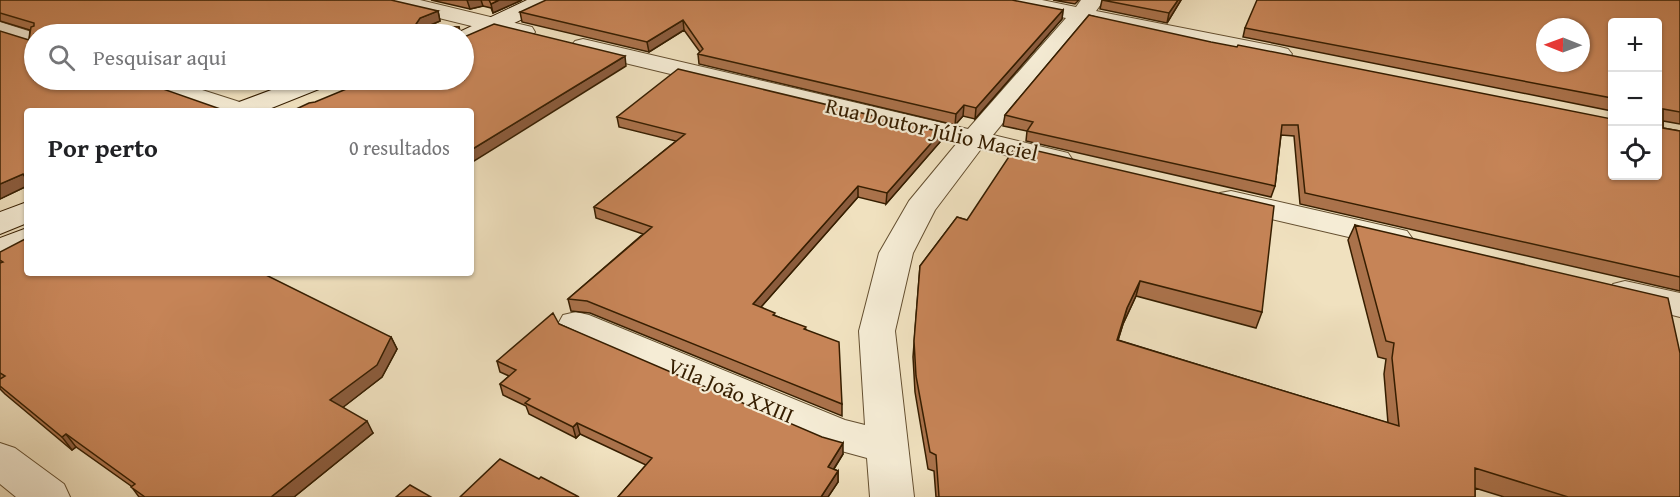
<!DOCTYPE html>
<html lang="pt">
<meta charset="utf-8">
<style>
body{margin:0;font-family:"Gentium Book Plus",serif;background:#f6f6f6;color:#202124}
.controls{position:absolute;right:18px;top:18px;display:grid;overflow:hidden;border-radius:6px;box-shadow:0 2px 4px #0004}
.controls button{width:54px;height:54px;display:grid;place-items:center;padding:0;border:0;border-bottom:2px solid #e0e0e0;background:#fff;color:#202124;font:30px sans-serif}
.compass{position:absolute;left:1536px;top:18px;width:54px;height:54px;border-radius:50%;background:#fff;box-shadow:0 2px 4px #0004;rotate:271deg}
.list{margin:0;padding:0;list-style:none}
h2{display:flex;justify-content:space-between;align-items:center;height:78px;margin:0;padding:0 24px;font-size:26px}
h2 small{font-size:20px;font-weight:400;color:#757577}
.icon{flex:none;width:33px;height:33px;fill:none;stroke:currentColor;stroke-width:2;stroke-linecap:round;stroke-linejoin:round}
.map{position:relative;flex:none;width:1680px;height:497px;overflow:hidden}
.search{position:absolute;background:#fff;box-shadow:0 2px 4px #0004;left:24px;top:24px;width:450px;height:66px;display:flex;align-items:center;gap:15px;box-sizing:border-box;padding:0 21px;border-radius:33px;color:#757577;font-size:22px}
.panel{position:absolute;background:#fff;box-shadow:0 2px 4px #0004;left:24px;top:108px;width:450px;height:168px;border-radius:6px}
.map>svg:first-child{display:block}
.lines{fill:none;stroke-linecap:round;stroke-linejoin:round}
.minor-casing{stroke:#644f30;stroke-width:2}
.secondary-casing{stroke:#361e00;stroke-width:2}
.minor{fill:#f5ecd5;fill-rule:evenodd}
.secondary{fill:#f5ecd5;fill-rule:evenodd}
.wall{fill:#aa724b;stroke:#361e00;stroke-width:1.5}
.shaded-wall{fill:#8b5c3d;stroke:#361e00;stroke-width:1.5}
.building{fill:#c68457;stroke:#361e00;stroke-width:1.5;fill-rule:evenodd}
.labels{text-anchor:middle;stroke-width:4.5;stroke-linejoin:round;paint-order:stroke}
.street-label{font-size:22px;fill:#361e00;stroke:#f5ecd5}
</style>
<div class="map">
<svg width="1680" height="497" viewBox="0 0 1680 497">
<rect width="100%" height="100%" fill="#f0e1bf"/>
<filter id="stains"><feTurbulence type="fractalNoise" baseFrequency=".00333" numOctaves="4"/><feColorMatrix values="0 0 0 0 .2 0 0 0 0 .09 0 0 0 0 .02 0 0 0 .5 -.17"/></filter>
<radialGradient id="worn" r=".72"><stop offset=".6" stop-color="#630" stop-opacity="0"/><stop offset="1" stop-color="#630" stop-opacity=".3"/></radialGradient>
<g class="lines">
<defs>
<path id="minor" d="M383,0H420L532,27L535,32L532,37L524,39L386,5Z
M998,0H1042L1076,7L1081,0H1104L1096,11L1280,47L1288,49L1292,54L1288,59L1280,61L1086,22L993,135L1068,153L1072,159L1068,165L1058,168L981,149L935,210L913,253L895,331L914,497H870L867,458L823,446L563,333L558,324L563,315L576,312L589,315L845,420L865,425L859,331L879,253L909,201L957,143L575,51L571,46L575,41L583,39L968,129L1066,18L1001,5Z
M0,22L38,34H34V48L0,37Z
M135,80H171L249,105L253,111H214L139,85Z
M1231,191L1407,231L1412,238L1407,245L1396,248L1220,207L1216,200L1220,193Z
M1625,281L1680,293V317L1613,300L1607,292L1613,284Z
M0,443L15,448L64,484L70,497H16L0,484Z"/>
<path id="secondary" d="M527,0H555L552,5L472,43L464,45V34H455Z
M298,80H333L329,85L264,111H227L231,105Z
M27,202V223L0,234V212Z
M27,228V251L0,261V238Z"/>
</defs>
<!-- minor casing -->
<use href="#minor" class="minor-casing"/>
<!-- secondary casing -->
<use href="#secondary" class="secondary-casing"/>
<!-- minor -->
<use href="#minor" class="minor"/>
<!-- secondary -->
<use href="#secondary" class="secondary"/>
</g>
<!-- wall -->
<path class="wall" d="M0,0L438,11L440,21L426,27H459L461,34H34L27,111V186L0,199L29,40L30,30L0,21Z
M431,0H522L493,13L491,8L483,6L470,9Z
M1053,0H1079L1075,4Z
M1102,0H1181L1167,23L1100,9Z
M1680,0V124L1663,121V128L1680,131V291L1300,204L1294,136L1281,135L1275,186L1271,197L1026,141L1027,131L1003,126L1005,115L1089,15L1658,176L1612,22V111L1243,37L1245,28Z
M1063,10L1062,19L975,119L963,116L955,125L699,64L698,54L700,52L684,30L649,52L522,22L520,12Z
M177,80H209L195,85Z
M617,117L941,132L940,142L886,204L858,197L761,307L776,316L806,329L842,404V416L590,313L571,311L568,299L643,234L596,218L594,207L676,141L619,127Z
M957,217L1262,312L1256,328L1136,296L1123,324L1118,340L1388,423L1384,374L1386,359L1378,357L1348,240L1355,225L1680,497H1504L1475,488V497H936L934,471L928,469L915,392L913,357L920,266Z
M0,252L391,337L397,349L382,377L343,407L373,433L294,497H139L131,486L76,447L72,450L5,394L0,389Z
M559,324L843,454L834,469L838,471V482L828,497H618L646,465L580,434L576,438L529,414L526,406L503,395L500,384L509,376L500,372L497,361Z"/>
<!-- shaded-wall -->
<path class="shaded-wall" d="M467,0H481L483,6L470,9Z
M499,0H522L493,13L491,4Z
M1178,0H1181L1167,23L1169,13Z
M1063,10L1062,19L975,119L976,108Z
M438,11L440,21L423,28L419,34L416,24L420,18Z
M683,20L684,30L649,52L647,42Z
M625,56L626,66L471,163V150Z
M192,80H209L195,85Z
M964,105L963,116L955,125L956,114Z
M941,132L940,142L886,204L887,193Z
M23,174L27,180V186L0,199V184Z
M858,186V197L754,315L753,304Z
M1140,281L1136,296L1123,324L1113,356L1127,308Z
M391,337L397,349L382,377L337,412L330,400Z
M367,421L373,433L294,497H271Z
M577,423L580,434L576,438L573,427Z
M66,434L76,447L72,450L62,437Z
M843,443V454L828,478V467Z
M838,471V482L828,497H821Z"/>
<!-- building -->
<path class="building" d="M0,0H391L438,11L420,18L416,24L418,27H459V34H34V80H141L162,87L160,88L226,111H27V175L23,174L0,184V31L29,40L31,27L34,26V23L0,13Z
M489,0H499L491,4Z
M546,0H1012L1063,10L976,108L964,105L956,114L698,54L703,49L683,20L647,42L520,12Z
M1102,0H1178L1169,13Z
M1257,0H1680V112L1663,109V128L1680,131V277L1305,193L1298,125H1282L1275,186L1027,131L1033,122L1005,115L1089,15L1211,42L1237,47L1238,45L1612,119V176H1658V22H1612V98L1245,28ZM1545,27H1581V63H1545Z
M494,24L625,56L471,150V111H292L309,103L315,102L368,80H464V37Z
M678,69L941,132L887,193L858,186L753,304L775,313L773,315L806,327L804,329L839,342L842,404L587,301L568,299L652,227L594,207L685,134L617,117Z
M1016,146L1274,206L1262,312L1140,281L1127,308L1117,340L1399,426L1392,358L1394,343L1386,341L1355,225L1668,298L1680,353V497H1568L1475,468V497H939L936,455L930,452L916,376L914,341L920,266L957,217L967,220Z
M27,238V273H262L391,337L377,365L330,400L367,421L271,497H145L131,487L135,484L66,434L62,437L0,386V379L5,376L0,373V263L3,262L0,260V252Z
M553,313L559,324L822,437L843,443L828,467L838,471L821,497H618L652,458L577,423L573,427L525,403L530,399L500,384L516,370L497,361Z
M500,459L539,479L541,477L579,497H460Z
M410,485L431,497H396Z"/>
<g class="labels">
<!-- street labels -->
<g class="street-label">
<text transform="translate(932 129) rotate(13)" y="8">Rua Doutor Júlio Maciel</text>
<text transform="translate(731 390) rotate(23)" y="8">Vila João XXIII</text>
</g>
</g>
<rect width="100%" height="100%" filter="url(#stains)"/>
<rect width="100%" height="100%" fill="url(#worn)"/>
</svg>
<div class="controls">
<button>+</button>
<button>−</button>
<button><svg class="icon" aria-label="locate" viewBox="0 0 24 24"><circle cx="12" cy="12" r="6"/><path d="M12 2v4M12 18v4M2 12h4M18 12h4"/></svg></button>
</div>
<svg class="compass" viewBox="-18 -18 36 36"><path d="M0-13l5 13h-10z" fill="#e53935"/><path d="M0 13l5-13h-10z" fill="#757577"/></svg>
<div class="search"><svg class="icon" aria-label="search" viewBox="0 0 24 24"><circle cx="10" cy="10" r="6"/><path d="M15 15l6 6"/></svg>Pesquisar aqui</div>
<section class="panel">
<h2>Por perto<small>0 resultados</small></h2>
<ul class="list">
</ul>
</section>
</div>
